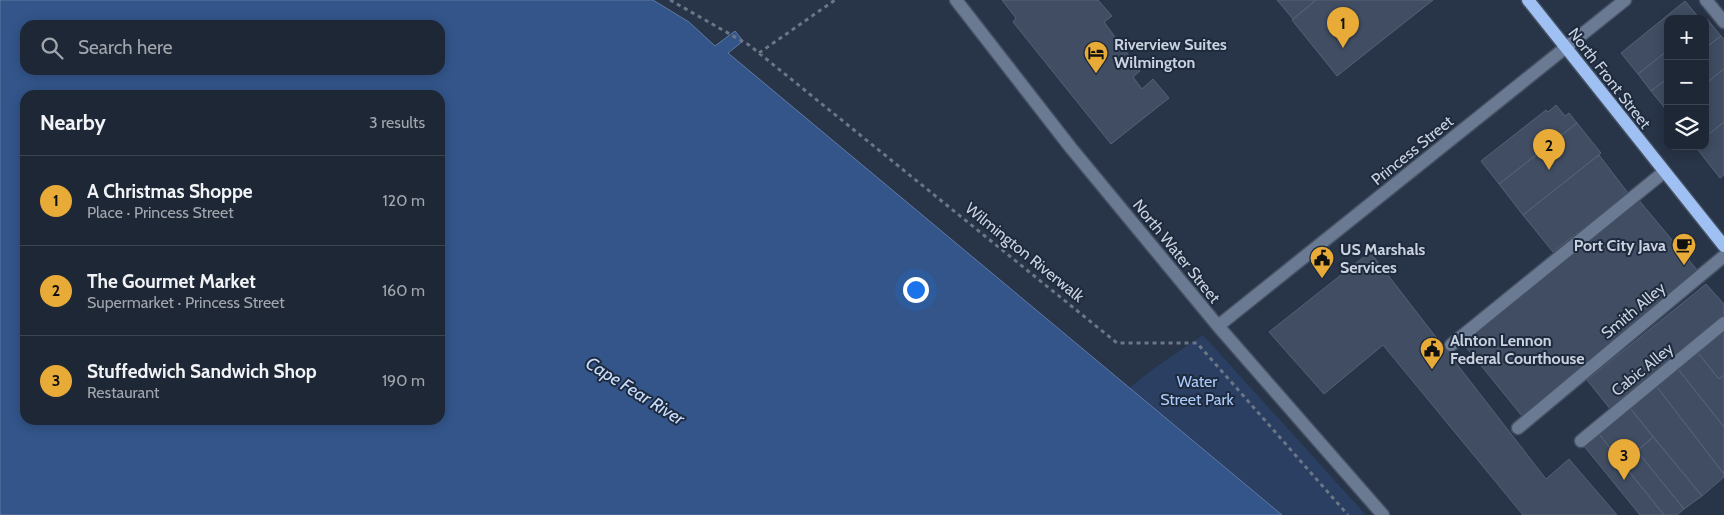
<!DOCTYPE html>
<meta charset="utf-8">
<style>
body{margin:0;font-family:Cabin,sans-serif;background:#262f3d;color:#f1f3f6}
.controls{position:absolute;right:15px;top:15px;display:grid;overflow:hidden;border-radius:10px;box-shadow:0 2px 12px #0003}
.controls button{width:45px;height:45px;display:grid;place-items:center;padding:0;border:0;border-bottom:1px solid #3c4450;background:#1e2735;color:#f1f3f6;font:25px sans-serif}
.you{position:absolute;left:915px;top:289px;width:18px;height:18px;margin:-12px;border:4px solid #fff;border-radius:50%;background:#1a73e8;box-shadow:0 0 0 8px #1a73e833}
.badge{display:grid;place-items:center;width:32px;height:32px;border-radius:50%;background:#e8ab37;color:#111;font-size:16px;font-weight:700}
.pin{position:absolute;translate:-50% -41px;filter:drop-shadow(0 1px 2px #0008)}
.pin::after{content:'';position:absolute;top:26px;width:18px;height:15px;background:inherit;clip-path:polygon(0 0,100% 0,50% 100%)}
.list{margin:0;padding:0;list-style:none}
h2{display:flex;justify-content:space-between;align-items:center;height:65px;margin:0;padding:0 20px;font-size:21px}
h2 small{font-size:16px;font-weight:400;color:#a1a5ad}
.list li{display:grid;grid-template-columns:32px 1fr auto;gap:15px;align-items:center;box-sizing:border-box;height:90px;padding:0 20px;border-top:1px solid #3c4450}
.list b{display:block;font-size:19px;white-space:nowrap}
.list p{margin:0;font-size:16px;white-space:nowrap;color:#a1a5ad}
.list em{font-size:16px;font-style:normal;color:#a1a5ad}
.icon{flex:none;width:28px;height:28px;fill:none;stroke:currentColor;stroke-width:2;stroke-linecap:round;stroke-linejoin:round}
.map{position:relative;flex:none;width:1724px;height:515px;overflow:hidden}
.search{position:absolute;background:#1e2735;box-shadow:0 2px 12px #0003;left:20px;top:20px;width:425px;height:55px;display:flex;align-items:center;gap:12px;box-sizing:border-box;padding:0 18px;border-radius:15px;color:#a1a5ad;font-size:19px}
.panel{position:absolute;background:#1e2735;box-shadow:0 2px 12px #0003;left:20px;top:90px;width:425px;height:335px;border-radius:15px}
.map>svg:first-child{display:block}
.green{fill:#2a3f61}
.water{fill:#33558a;stroke:#607aa4;fill-rule:evenodd}
.building{fill:#404d62;stroke:#546278}
.lines{fill:none;stroke-linecap:round;stroke-linejoin:round}
.minor-casing{stroke:#455062;stroke-width:15}
.major-casing{stroke:#455062;stroke-width:15}
.path{stroke:#6b7686;stroke-width:3;stroke-dasharray:4 4;stroke-linecap:butt}
.minor{stroke:#6a7a93;stroke-width:12}
.major{stroke:#9ec0f3;stroke-width:12}
.labels{text-anchor:middle;stroke-width:4;stroke-linejoin:round;paint-order:stroke}
.poi-label{font-size:16px;font-weight:bold;fill:#cad2df;stroke:#1e2a3d;text-anchor:start}
.street-label{font-size:16px;fill:#cad2df;stroke:#1e2a3d}
.park-label{font-size:16px;fill:#abcafa;stroke:#1e2a3d}
.water-label{font-size:18px;font-style:italic;fill:#c8ddfe;stroke:#1e2a3d}
</style>
<div class="map">
<svg width="1724" height="515" viewBox="0 0 1724 515">
<rect width="100%" height="100%" fill="#283447"/>
<!-- green -->
<path class="green" d="M1203,335L1366,515H1282L1129,388L1153,369Z"/>
<!-- water -->
<path class="water" d="M0,0H653L689,22L715,46L735,31L743,41L728,53L1282,515H2L0,514ZM25,25H440V70H25ZM25,95H440V420H25Z"/>
<!-- building -->
<path class="building" d="M1002,0H1098L1112,16L1104,22L1140,71L1133,77L1142,89L1153,79L1169,98L1111,144L1013,22L1016,18Z
M1277,0H1316L1293,19Z
M1316,0H1433L1337,76L1292,20Z
M1685,1L1700,19H1668V50L1638,74L1621,53Z
M1707,19L1721,36L1705,48V21Z
M1721,36L1724,39V69L1705,84V48Z
M1668,50V78L1651,91L1638,74Z
M1724,69V122L1705,137V84Z
M1668,78V112L1651,91Z
M1556,105L1565,116L1569,113L1577,123L1499,184L1481,161L1546,110L1548,112Z
M1724,122V175L1720,178L1695,146H1705V137Z
M1577,123L1601,153L1523,215L1499,184Z
M1599,155L1628,193L1553,252L1523,215Z
M1637,198L1698,271L1522,416L1462,342Z
M1370,252L1546,479L1569,459L1617,515H1523L1383,345L1324,394L1269,332Z
M1706,284L1724,304V319L1611,410L1587,380Z
M1724,332V375L1719,379L1698,353Z
M1698,353L1719,379L1724,375V427L1678,369Z
M1678,369L1724,427V474L1657,387Z
M1657,387L1724,474V477L1702,496L1630,408Z
M1630,408L1653,437L1637,451L1684,509L1677,515H1664L1599,434Z
M1599,434L1664,515H1640L1584,446Z
M1653,437L1702,496L1684,509L1637,451Z"/>
<g class="lines">
<defs>
<path id="minor" d="M956,0L1071,148L1218,326L1383,515
M1706,0L1724,22
M1218,326L1625,0
M1451,345L1664,172
M1518,428L1724,256
M1581,441L1724,323"/>
<path id="major" d="M1528,0L1724,246"/>
</defs>
<!-- minor casing -->
<use href="#minor" class="minor-casing"/>
<!-- major casing -->
<use href="#major" class="major-casing"/>
<!-- path -->
<path class="path" d="M670,0L749,45L1117,343H1197L1348,515
M759,53L835,0"/>
<!-- minor -->
<use href="#minor" class="minor"/>
<!-- major -->
<use href="#major" class="major"/>
</g>
<!-- icons -->
<defs>
<symbol id="hotel-pin" viewBox="-11 -11 22 30"><path d="M0 17L-7.5 6A9.5 9.5 0 1 1 7.5 6Z" fill="#e8ab37" stroke="#1e2a3d"/><path d="M-6-4.5h1.5V1H6V5H4.5V3h-9V5H-6ZM-4 0a1.8 1.8 0 1 1 3.6 0ZM.5 0V-2.5h3Q6-2.5 6 0Z" fill="#111"/></symbol>
<symbol id="cafe-pin" viewBox="-11 -11 22 30"><path d="M0 17L-7.5 6A9.5 9.5 0 1 1 7.5 6Z" fill="#e8ab37" stroke="#1e2a3d"/><path d="M-5.5-4.5H6V0H3Q3 3.5 0 3.5H-2.5Q-5.5 3.5-5.5 0ZM3-3.2v2h1.7v-2ZM-6 4.5H4V6H-6Z" fill="#111"/></symbol>
<symbol id="civic-pin" viewBox="-11 -11 22 30"><path d="M0 17L-7.5 6A9.5 9.5 0 1 1 7.5 6Z" fill="#e8ab37" stroke="#1e2a3d"/><path d="M-.6-6.5H3V-4.5H.6V-3L4-1V1h2V6H-6V1h2V-1L-.6-3ZM-1.2 2.5V6h2.4V2.5Z" fill="#111"/></symbol>
</defs>
<g fill-rule="evenodd">
<use href="#hotel-pin" x="1082" y="39" width="28" height="38"/>
<use href="#cafe-pin" x="1670" y="231" width="28" height="38"/>
<use href="#civic-pin" x="1308" y="244" width="28" height="38"/>
<use href="#civic-pin" x="1418" y="335" width="28" height="38"/>
</g>
<g class="labels">
<!-- poi labels -->
<g class="poi-label">
<text x="1114" y="50">Riverview Suites<tspan x="1114" dy="18">Wilmington</tspan></text>
<text x="1666" y="251" text-anchor="end">Port City Java</text>
<text x="1340" y="255">US Marshals<tspan x="1340" dy="18">Services</tspan></text>
<text x="1450" y="346">Alnton Lennon<tspan x="1450" dy="18">Federal Courthouse</tspan></text>
</g>
<!-- street labels -->
<g class="street-label">
<text transform="translate(1610 78) rotate(52)" y="6">North Front Street</text>
<text transform="translate(1412 150) rotate(-39)" y="6">Princess Street</text>
<text transform="translate(1177 251) rotate(51)" y="6">North Water Street</text>
<text transform="translate(1025 252) rotate(39)" y="6">Wilmington Riverwalk</text>
<text transform="translate(1633 310) rotate(-40)" y="6">Smith Alley</text>
<text transform="translate(1642 369) rotate(-39)" y="6">Cabic Alley</text>
</g>
<!-- park labels -->
<g class="park-label">
<text x="1197" y="387">Water<tspan x="1197" dy="18">Street Park</tspan></text>
</g>
<!-- water labels -->
<g class="water-label">
<text transform="translate(635 391) rotate(32)" y="6">Cape Fear River</text>
</g>
</g>
</svg>
<div class="controls">
<button>+</button>
<button>−</button>
<button><svg class="icon" aria-label="layers" viewBox="0 0 24 24"><path d="M12 4l9 5-9 5-9-5zM3 14l9 5 9-5"/></svg></button>
</div>
<div class="you"></div>
<div class="pin badge" style="left:1343px;top:48px">1</div>
<div class="pin badge" style="left:1549px;top:170px">2</div>
<div class="pin badge" style="left:1624px;top:480px">3</div>
<div class="search"><svg class="icon" aria-label="search" viewBox="0 0 24 24"><circle cx="10" cy="10" r="6"/><path d="M15 15l6 6"/></svg>Search here</div>
<section class="panel">
<h2>Nearby<small>3 results</small></h2>
<ul class="list">
<li><span class="badge">1</span><div><b>A Christmas Shoppe</b><p>Place · Princess Street</p></div><em>120 m</em></li>
<li><span class="badge">2</span><div><b>The Gourmet Market</b><p>Supermarket · Princess Street</p></div><em>160 m</em></li>
<li><span class="badge">3</span><div><b>Stuffedwich Sandwich Shop</b><p>Restaurant</p></div><em>190 m</em></li>
</ul>
</section>
</div>
